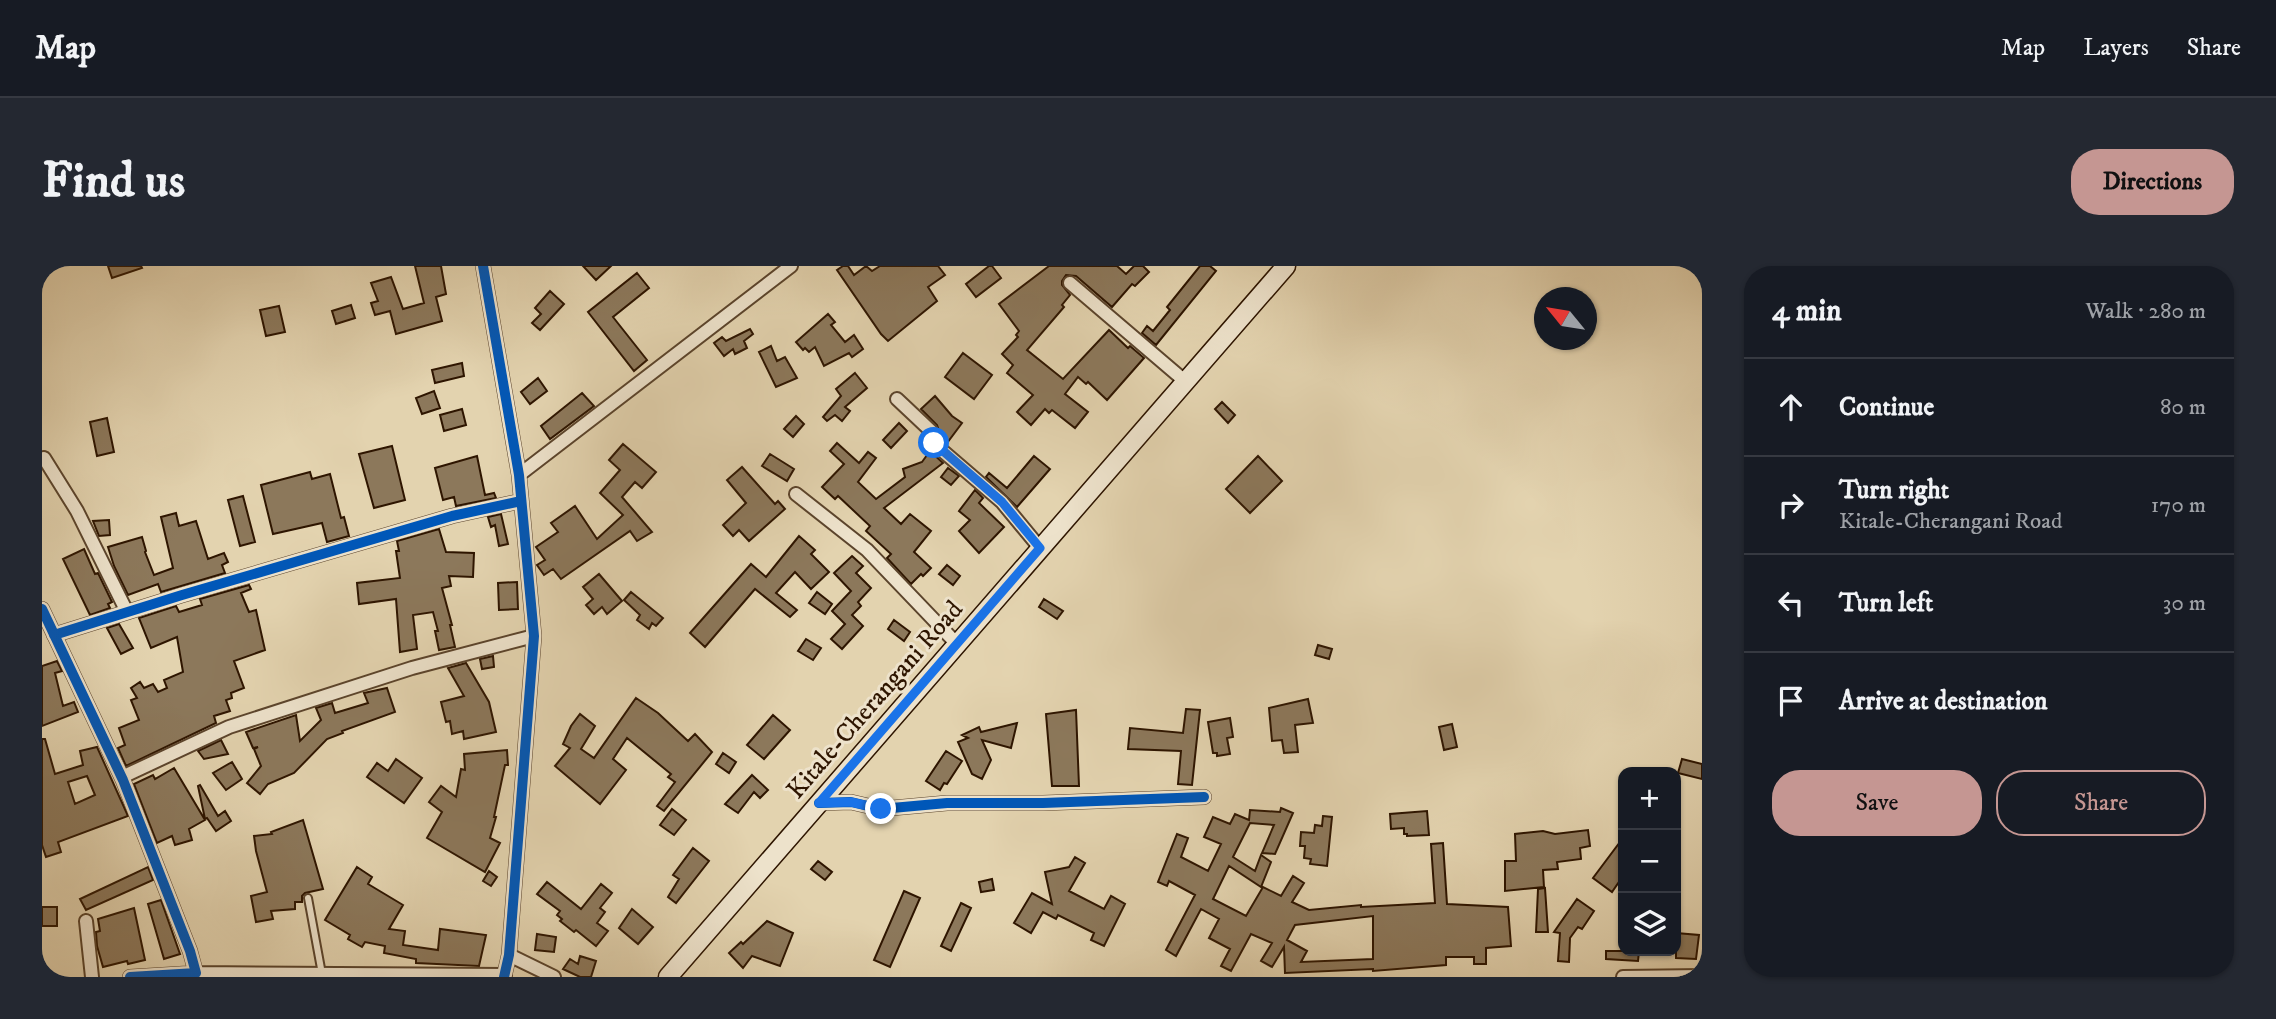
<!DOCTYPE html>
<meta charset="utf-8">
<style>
body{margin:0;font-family:"IM FELL DW Pica",serif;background:#242831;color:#f1f3f6}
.controls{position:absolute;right:21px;bottom:21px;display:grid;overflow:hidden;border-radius:14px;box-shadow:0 2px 5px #0004}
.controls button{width:63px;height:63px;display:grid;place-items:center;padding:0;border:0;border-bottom:2px solid #363941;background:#171b24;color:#f1f3f6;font:35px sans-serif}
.compass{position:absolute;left:1492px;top:21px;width:63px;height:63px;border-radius:50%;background:#171b24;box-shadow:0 2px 5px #0004;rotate:300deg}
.stop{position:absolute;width:21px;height:21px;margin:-16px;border:5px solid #1a73e8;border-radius:50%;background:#fff}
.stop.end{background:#1a73e8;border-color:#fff;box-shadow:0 2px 7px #0008}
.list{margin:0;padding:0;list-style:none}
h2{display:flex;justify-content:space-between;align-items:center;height:91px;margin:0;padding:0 28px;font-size:30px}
h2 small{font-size:23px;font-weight:400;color:#9ea1a6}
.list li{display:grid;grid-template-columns:46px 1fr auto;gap:21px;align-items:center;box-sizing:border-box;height:98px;padding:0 28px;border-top:2px solid #363941}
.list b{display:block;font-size:26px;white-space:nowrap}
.list p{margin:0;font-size:23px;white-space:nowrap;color:#9ea1a6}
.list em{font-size:23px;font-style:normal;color:#9ea1a6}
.actions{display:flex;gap:14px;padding:21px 28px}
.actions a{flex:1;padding:16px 0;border:2px solid #c59692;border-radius:28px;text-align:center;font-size:24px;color:#c59692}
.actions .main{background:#c59692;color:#111}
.icon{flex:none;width:38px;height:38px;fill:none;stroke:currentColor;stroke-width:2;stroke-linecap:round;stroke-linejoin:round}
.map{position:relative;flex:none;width:1660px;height:711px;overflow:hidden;border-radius:28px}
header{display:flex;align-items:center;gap:42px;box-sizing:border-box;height:98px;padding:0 35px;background:#171b24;border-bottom:2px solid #363941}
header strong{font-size:33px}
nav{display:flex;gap:38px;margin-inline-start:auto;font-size:24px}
.intro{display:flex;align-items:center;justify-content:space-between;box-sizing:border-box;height:168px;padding:0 42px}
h1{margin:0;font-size:49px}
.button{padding:18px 32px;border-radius:28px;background:#c59692;color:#111;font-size:24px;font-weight:700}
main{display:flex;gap:42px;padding:0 42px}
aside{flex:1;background:#171b24;border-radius:28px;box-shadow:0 2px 5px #0004}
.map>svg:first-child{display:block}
.building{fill:#8c785b;stroke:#2e1500;stroke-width:2;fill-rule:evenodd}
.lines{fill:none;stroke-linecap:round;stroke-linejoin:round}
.lane-casing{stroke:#5b442c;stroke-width:10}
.street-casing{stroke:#5b442c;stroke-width:16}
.secondary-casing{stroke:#2e1500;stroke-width:21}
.lane{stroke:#ede2cb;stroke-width:6}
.street{stroke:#ede2cb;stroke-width:12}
.secondary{stroke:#ede2cb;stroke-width:18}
.cycleway-casing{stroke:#ede2cb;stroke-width:15}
.cycleway{stroke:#0057b8;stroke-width:10}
.route{stroke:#1a73e8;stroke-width:9}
.labels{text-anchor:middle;stroke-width:6;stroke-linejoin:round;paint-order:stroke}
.street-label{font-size:26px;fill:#2e1500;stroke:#ede2cb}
</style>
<header>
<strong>Map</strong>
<nav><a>Map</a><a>Layers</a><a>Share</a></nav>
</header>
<div class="intro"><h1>Find us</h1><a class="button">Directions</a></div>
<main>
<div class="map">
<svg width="1660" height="711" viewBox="0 0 1660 711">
<rect width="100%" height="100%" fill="#e3d3af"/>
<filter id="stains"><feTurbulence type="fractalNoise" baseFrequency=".00286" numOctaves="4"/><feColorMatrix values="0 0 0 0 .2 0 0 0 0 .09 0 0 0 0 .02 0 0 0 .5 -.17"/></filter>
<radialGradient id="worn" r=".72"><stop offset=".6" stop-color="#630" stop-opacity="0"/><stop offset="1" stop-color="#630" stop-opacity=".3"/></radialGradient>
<!-- building -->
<path class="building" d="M66,0H99L100,2L70,12Z
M373,0H399L404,28L394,31L400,55L354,68L348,45L333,49L329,37L336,35L329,17L349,11L361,43L382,37Z
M541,0H569L554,14Z
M801,0H806L812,9L824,0L830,5L838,0H896L903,9L886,21L895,35L846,75L839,68L795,4Z
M947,0H950L959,12L934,31L924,18Z
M1007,0H1075L1084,8L1092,0H1101L1107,6L1093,20L1090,18L1070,41L1034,10L1024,9L1020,15V19L1028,29L1020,39L1022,41L985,84L1021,113L1067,64L1086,82L1088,80L1102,92L1065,134L1046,116L1044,118L1036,111L1023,128L1046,146L1033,162L1010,144L1007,147L1003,143L989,159L975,146L991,129L965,107L971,99L960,88L976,71L974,69L977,65L957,38Z
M1158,0H1168L1174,5L1114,79L1100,67L1105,60L1111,65L1128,44L1125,41Z
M595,7L607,22L571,51L605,94L592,105L546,46Z
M508,25L522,38L498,64L490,57L499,48L493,42Z
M309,39L313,52L294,58L290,45Z
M237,40L243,66L224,70L218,44Z
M786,48L793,56L789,59L803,76L812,69L821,83L810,91L807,87L782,100L773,81L767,86L763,82L761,84L754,76Z
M708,63L711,68L702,75L705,82L693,88L691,83L682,90L672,77L680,71L684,75Z
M729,80L735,95L743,91L755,112L734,121L717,86Z
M921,87L950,109L932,133L903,111Z
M420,97L422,110L393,117L390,104Z
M813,107L825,122L803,141L808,145L800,155L793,149L785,155L781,151L799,130L794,123Z
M496,112L505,125L488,138L479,126Z
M392,125L398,142L380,148L374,132Z
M540,127L552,140L508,173L499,160Z
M893,130L910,150L920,157L905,177L900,173L895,159L879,143Z
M1180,136L1193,149L1186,157L1173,143Z
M420,143L424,159L402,165L398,149Z
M754,150L762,158L751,171L742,163Z
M65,152L72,186L55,190L48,156Z
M857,157L865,165L849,182L841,174Z
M795,177L817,197L826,186L834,192L816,216L834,233L863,211L861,203L880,196L888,185L901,197L842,242L859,258L868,248L889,265L872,286L889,302L881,310L879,308L869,318L845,292L849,288L824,265L828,260L796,230L793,233L780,221L802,198L788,185Z
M581,178L614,206L600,222L593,216L580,231L610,266L595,275L588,265L519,313L511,303L502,309L495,299L503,294L494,281L516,266L509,257L533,240L555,273L581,249L558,227L578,204L567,194Z
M350,180L363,234L332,242L317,188Z
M728,188L752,203L745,215L720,200Z
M435,190L443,229L452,227L454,232L414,240L412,231L401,234L393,202Z
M992,190L1008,203L975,241L944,211L947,207L965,222Z
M1216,190L1240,215L1208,247L1184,223Z
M700,201L733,238L736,235L743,243L707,275L697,264L691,270L681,259L704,237L685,214Z
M906,202L917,210L909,219L899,211Z
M268,206L270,213L288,208L299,252L302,251L307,270L285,276L280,257L231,268L219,219Z
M933,224L941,232L937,237L962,261L937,287L917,265L928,254L917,245Z
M201,230L213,276L198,280L186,234Z
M134,247L137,260L154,255L166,293L182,287L186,296L180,299L183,307L119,326L116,318L86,329L72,300L66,281L100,271L104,285L103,286L112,309L131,302L119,251Z
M459,248L466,278L457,280L453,259L449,261L446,251Z
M67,254L68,269L57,270L51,255Z
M397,263L404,286L432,287L431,311L407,310L409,320L400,322L410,359H408L413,381L397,384L393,365H396L391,346L371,349L375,383L358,386L354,333L317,338L315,317L358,312L354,285H357L355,275Z
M757,270L773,284L769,288L787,306L769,323L753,306L734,327L755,344L748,351L713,323L663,381L648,367L709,298L724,311Z
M42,283L53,308L56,307L70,336L66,338L68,342L48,349L21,293Z
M810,290L821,300L814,307L829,322L816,336L819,340L810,349L821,360L800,383L789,373L803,358L790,345L809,325L792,307Z
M905,299L918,310L911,319L897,308Z
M557,308L580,335L565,348L560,341L552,348L544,339L551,333L541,321Z
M475,316L476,343L457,344L456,317Z
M207,319L209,323L199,327L207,346L214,344L223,384L192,395L202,422L189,427L190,432L184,434L188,445L172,450L174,457L84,500L76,482L83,479L77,462L97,454L89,434L95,432L89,422L98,416L102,422L111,418L116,426L125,422L122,414L141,406L135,371L109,382L97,352L134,340L137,346L160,339L158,333Z
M589,326L621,352L614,360L610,357L607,363L595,354L598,349L582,334Z
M775,326L790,338L783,348L767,337Z
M1002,333L1021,345L1015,353L997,341Z
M852,354L868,366L862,375L846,363Z
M77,358L91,382L79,388L65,362Z
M764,373L779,382L771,394L756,385Z
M1276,379L1290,383L1287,393L1273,389Z
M451,390L452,401L440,403L438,393Z
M15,395L20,405L13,407L21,440L32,436L36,446L0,460V400Z
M424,397L447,436L454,466L422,473L421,465L410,468L408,455L404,456L399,436L422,430L406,402Z
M345,422L353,446L300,465L301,467L285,473L252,507L226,518L218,528L205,517L219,500L212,483L216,481L211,482L204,466L254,449L258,475L279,454L274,442L290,437L293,447L326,437L322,427Z
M594,432L616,447L646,475L653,468L670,486L622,545L615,540L633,516L626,511L629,508L585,472L571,493L584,504L558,538L513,500L528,482L521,478L529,460L538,448L553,460L539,483L552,492Z
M1266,433L1271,457L1253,459L1256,486L1242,487L1240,474L1230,475L1227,442Z
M1144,443L1158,444L1150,519L1136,518L1139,485L1086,483L1088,462L1141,467Z
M1034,444L1037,520H1010L1004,448Z
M731,449L748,464L722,493L705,479Z
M1188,452L1191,471L1185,472L1188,488L1175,490V487H1171L1166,456Z
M975,457L969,482L940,474L949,494L940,513L930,508L916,476L926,472L920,469L937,461L939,466Z
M1410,458L1415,481L1402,484L1397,461Z
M0,473H3L13,508L41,499L38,485L55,481L86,550L16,576L19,586L4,591L0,579ZM45,510L53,529L33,538L26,516Z
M179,474L186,488L162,493L156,485Z
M465,484L466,499H463L452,551H454L448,572L458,577L443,606L385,572L400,546L387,536L399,520L414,531L419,503L423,504L422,488Z
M904,485L920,495L905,518L902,517L898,524L884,515Z
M681,487L694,496L687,507L674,498Z
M354,493L380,512L362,537L325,511L335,497L346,505Z
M1640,493L1660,498V513L1636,507Z
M190,496L200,513L184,524L171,507Z
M132,502L163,554L147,563L150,574L133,579L130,570L115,577L92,518L111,509L113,513Z
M710,509L726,524L718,532L712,526L696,547L683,538Z
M158,519L176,550L183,545L189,555L174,565L165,552L163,553L156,520Z
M1239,542L1251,547L1233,588L1220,587L1232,559L1208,557L1191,591L1213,605L1219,589L1229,596L1219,621L1187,600L1171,633L1204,650L1221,621L1239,630L1251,610L1262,617L1250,636L1267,644L1319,639V641L1393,637L1389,578L1401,577L1405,638L1466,641L1469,680L1444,682V698H1432V691H1404V699L1331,705V703L1243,707L1242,681L1230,701L1219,695L1230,677L1209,668L1189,705L1179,700L1188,683L1167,672L1177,653L1159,643L1134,690L1124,684L1153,629L1127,615L1125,620L1116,616L1135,568L1146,572L1139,591L1166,605L1179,578L1162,571L1171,551L1188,558L1193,548L1207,554L1208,544L1238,546ZM1331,650V693L1259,696L1265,685L1245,674L1253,659Z
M630,543L644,554L632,569L618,559Z
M1385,545L1387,569L1365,570V568H1362V562L1349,563L1348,548Z
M1281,550L1290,551L1285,600L1268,598L1269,593L1262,592L1263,580H1258L1259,566L1272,567L1273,559L1280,560Z
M261,554L281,623L263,627L260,630V636H253V643L229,645L231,653L214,656L209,630L225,626L214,585L212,570L230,568L229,566Z
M1546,564L1548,580L1538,582L1539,593L1515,596L1516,603L1501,604L1502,621L1463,625V595H1474L1473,568L1501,565L1513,568Z
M1581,572V610L1570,626L1551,612Z
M651,582L667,595L634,637L626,631L637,613L631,609Z
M1033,591L1043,597L1027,625L1062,643L1069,630L1083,638L1062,680L1049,674L1052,667L1016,649L1014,653L1001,646L989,667L972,657L990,627L1010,638L1003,606L1027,601Z
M776,595L790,606L783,614L769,603Z
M106,601L111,614L44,644L38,633Z
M315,601L330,611L326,618L361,639L347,663L363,665L361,679L396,684L398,663L444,669L437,700L374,697V693L342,687L343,680L323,676L320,681L306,673L308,669L283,654Z
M447,605L455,611L449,620L441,615Z
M950,613L952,624L939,626L937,616Z
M505,616L539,643L559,618L570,627L558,642L563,646L555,657L566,665L554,680L534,664L532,666L518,655L520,653L515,649L518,645L495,628Z
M1503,622L1506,666H1494L1496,623Z
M862,625L878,632L848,701L832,694Z
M1535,633L1552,645L1540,663L1536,661L1528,672L1527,696L1516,695L1518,667L1512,666Z
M119,634L138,688L122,693L106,638Z
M919,637L929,642L909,685L899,680Z
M0,641H15V660H0Z
M92,642L103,694L86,698L85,695L61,701L55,680L54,666L58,665L56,653Z
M590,643L611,661L596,678L577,662Z
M725,655L751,667L738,700L710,690L701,702L687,687L699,676L701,678Z
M1634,667L1657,669L1654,693L1634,692Z
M495,668L514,671L512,686L493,684Z
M1564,685H1597L1596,695L1564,693Z
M538,690L554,695L549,711H538L521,703L528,693L536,698Z"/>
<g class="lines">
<defs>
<path id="lane" d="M266,632L280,708"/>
<path id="street" d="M441,0L477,209L492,370L467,689L462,711
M1028,17L1144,116
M855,133L889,165L892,177L896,181L960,236L998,282
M2,192L35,245L85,346
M477,209L749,0
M754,228L825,284L914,377
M0,343L81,514L148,685L154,707L88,711
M12,369L140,329L410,250L479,235
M80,511L187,461L370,402L492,370
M777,537L809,536L839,543L905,537H1001L1162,531
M44,655L50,711
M467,689L512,711
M154,707L463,709
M1581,711L1660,710"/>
<path id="secondary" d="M626,711L1244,0"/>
</defs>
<!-- lane casing -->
<use href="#lane" class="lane-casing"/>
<!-- street casing -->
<use href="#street" class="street-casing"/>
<!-- secondary casing -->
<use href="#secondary" class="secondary-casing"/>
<!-- lane -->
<use href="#lane" class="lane"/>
<!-- street -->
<use href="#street" class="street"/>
<!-- secondary -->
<use href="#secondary" class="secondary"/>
<defs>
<path id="cycleway" d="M441,0L477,209L492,370L467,689L462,711
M0,343L81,514L148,685L154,707L88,711
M12,369L140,329L410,250L479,235
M777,537L809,536L839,543L905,537H1001L1162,531"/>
</defs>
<!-- cycleway casing -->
<use href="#cycleway" class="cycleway-casing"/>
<!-- cycleway -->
<use href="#cycleway" class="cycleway"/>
</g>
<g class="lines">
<!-- route -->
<path class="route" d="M839,543L809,536L777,537L998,282L960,236L892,177"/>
</g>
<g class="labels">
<!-- street labels -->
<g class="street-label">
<text transform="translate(832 433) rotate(-49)" y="9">Kitale-Cherangani Road</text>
</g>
</g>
<rect width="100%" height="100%" filter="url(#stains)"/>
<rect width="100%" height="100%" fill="url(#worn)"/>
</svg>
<div class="controls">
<button>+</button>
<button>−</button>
<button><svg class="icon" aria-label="layers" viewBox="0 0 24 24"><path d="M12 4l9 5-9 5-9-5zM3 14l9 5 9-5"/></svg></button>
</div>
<svg class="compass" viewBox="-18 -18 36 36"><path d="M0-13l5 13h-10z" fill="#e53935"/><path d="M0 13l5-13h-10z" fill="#9ea1a6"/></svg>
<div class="stop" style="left:892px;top:177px"></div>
<div class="stop end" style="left:839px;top:543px"></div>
</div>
<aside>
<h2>4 min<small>Walk · 280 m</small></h2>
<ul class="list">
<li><svg class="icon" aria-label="ahead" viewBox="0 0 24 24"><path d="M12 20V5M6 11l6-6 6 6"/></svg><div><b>Continue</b></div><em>80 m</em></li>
<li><svg class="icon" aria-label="right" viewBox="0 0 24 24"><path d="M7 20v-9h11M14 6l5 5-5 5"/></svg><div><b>Turn right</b><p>Kitale-Cherangani Road</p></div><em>170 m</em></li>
<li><svg class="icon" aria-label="left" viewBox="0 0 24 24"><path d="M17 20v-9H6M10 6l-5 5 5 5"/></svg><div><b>Turn left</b></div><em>30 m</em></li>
<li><svg class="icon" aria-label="arrive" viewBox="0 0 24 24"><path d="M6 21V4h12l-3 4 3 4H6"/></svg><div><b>Arrive at destination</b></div></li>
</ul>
<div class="actions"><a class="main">Save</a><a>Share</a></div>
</aside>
</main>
